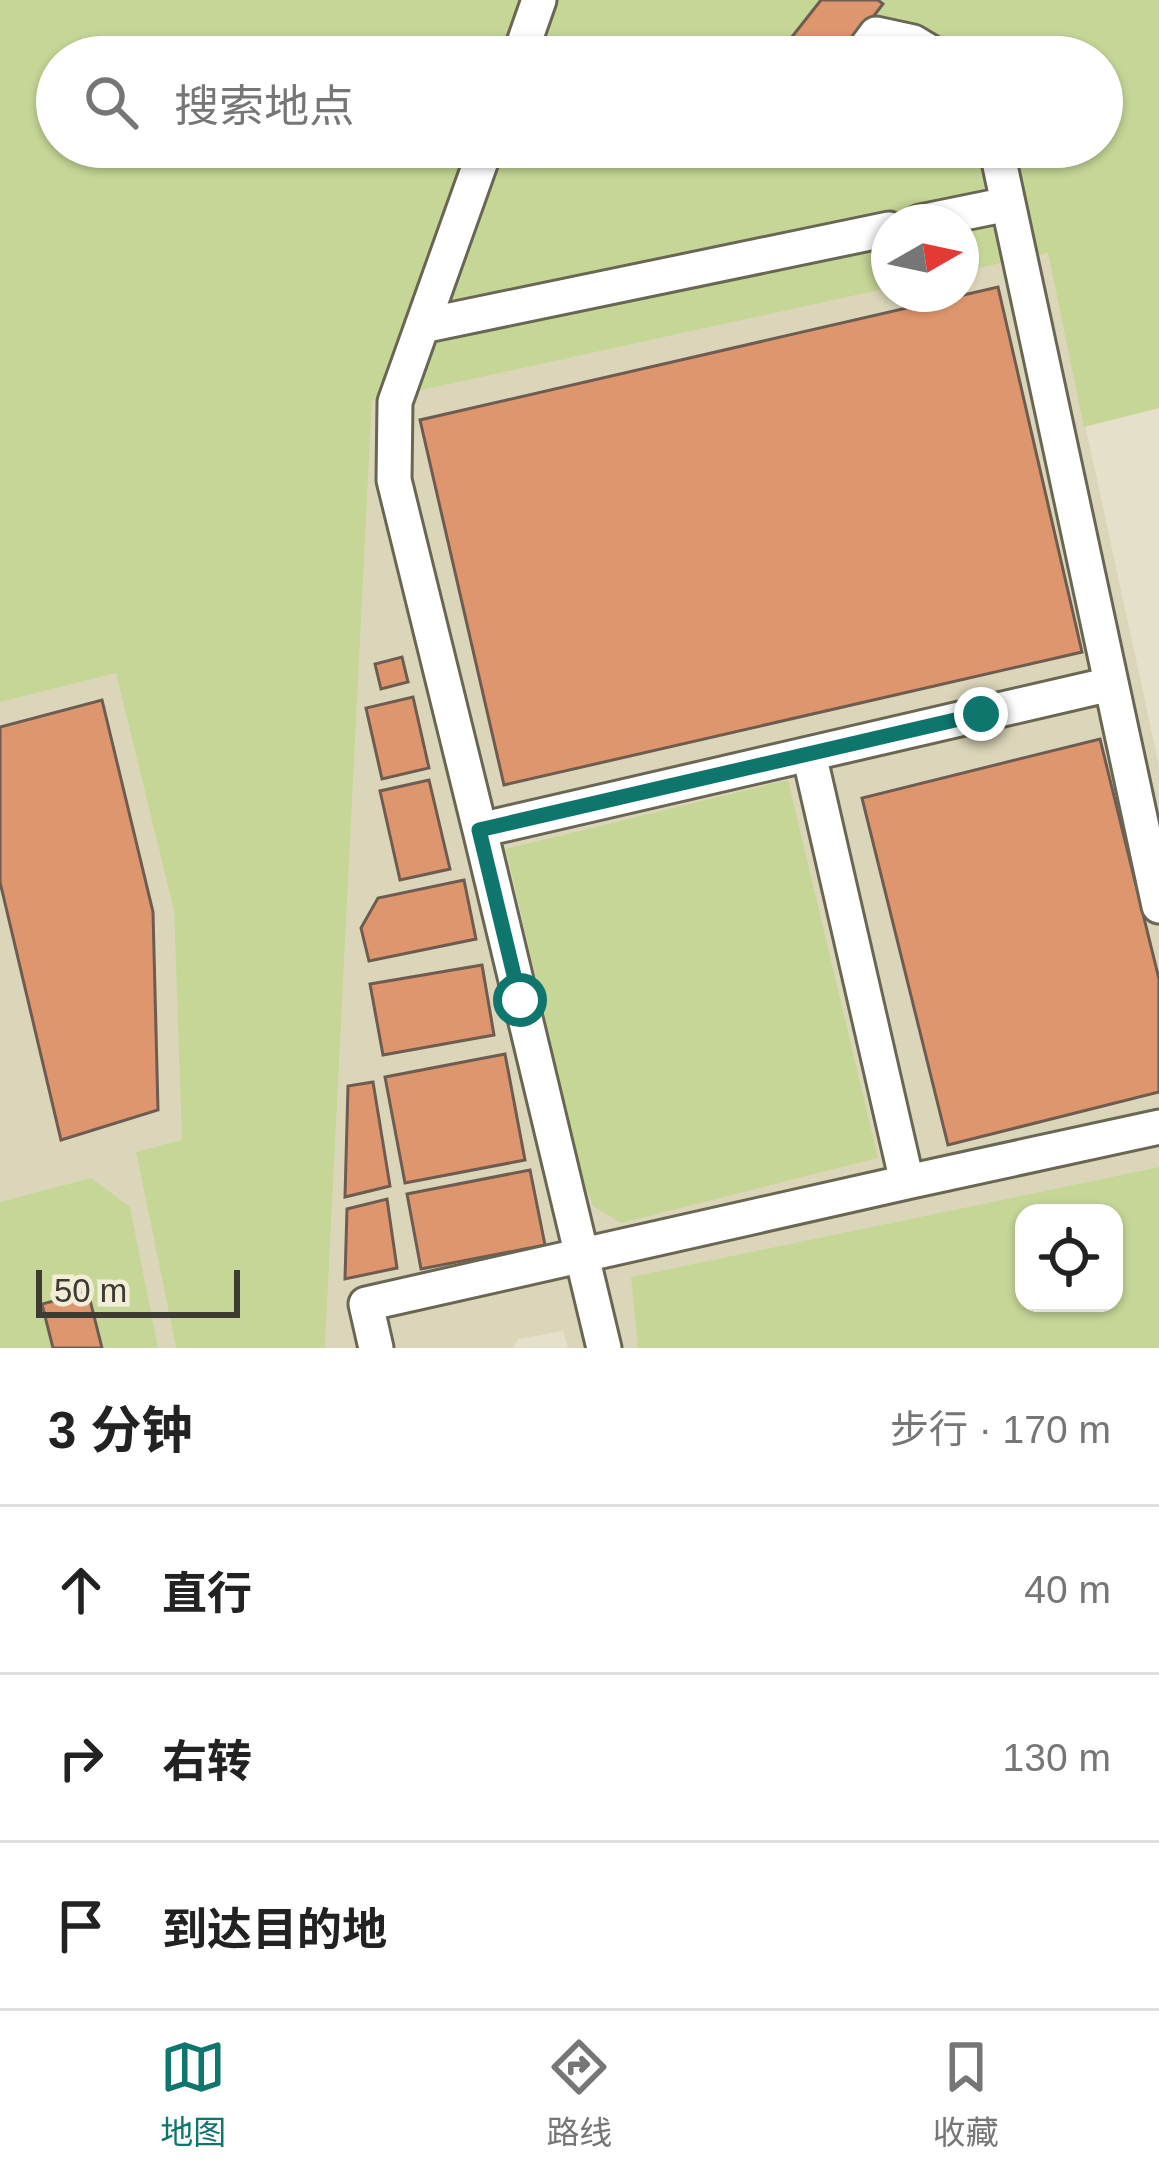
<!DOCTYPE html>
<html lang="zh">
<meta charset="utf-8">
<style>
body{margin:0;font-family:Helvetica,"Noto Sans SC",sans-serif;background:#f2f2f2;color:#222}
.controls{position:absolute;right:36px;bottom:36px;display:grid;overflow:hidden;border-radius:24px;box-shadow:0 3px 9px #0004}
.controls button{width:108px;height:108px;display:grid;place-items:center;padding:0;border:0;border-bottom:3px solid #e0e0e0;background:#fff;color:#222;font:60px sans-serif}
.compass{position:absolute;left:871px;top:204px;width:108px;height:108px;border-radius:50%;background:#fff;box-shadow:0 3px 9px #0004;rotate:81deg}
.scale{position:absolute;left:36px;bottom:30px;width:204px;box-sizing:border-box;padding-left:12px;border:6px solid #3d3b32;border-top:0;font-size:33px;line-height:42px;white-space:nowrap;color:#3d3b32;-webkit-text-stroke:9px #f1edd7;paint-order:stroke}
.stop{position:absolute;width:36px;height:36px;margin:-27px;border:9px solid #0f766e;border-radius:50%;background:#fff}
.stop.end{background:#0f766e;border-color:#fff;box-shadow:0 3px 12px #0008}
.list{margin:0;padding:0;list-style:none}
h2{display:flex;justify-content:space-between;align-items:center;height:156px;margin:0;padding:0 48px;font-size:51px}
h2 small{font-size:39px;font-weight:400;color:#767676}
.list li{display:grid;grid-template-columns:78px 1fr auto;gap:36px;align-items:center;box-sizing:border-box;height:168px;padding:0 48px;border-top:3px solid #e0e0e0}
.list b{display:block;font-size:45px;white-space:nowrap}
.list em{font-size:39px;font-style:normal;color:#767676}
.icon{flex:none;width:66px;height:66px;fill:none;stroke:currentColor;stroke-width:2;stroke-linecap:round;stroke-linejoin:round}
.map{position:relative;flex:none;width:1159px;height:1348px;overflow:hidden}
.search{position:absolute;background:#fff;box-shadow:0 3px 9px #0004;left:36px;right:36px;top:36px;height:132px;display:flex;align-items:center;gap:30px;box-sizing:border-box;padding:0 42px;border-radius:66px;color:#767676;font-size:45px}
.sheet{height:660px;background:#fff}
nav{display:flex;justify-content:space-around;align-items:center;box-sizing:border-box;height:168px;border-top:3px solid #e0e0e0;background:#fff;font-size:33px;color:#767676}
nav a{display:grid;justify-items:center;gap:6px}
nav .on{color:#0f766e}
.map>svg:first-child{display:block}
.built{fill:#dbd6b9}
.green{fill:#c6d697;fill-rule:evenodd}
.building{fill:#de966e;stroke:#6e5c51;stroke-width:3}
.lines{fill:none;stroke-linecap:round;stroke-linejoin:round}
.minor-casing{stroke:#696653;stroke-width:39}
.minor{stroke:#fff;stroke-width:33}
.route{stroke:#0f766e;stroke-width:15}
</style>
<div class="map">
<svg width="1159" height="1348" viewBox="0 0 1159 1348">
<rect width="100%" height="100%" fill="#e4e0ca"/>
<!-- built -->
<path class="built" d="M1048,253L1159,766V1167L632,1277L638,1348H568L563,1331L518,1339L513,1348H325L372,401L889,288V294H961V272Z
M116,672L174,911L183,1140L136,1153L176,1348H0V702Z"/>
<!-- green -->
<path class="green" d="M0,0H1159V408L1084,427L1048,253L961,272V222H889V288L372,401L325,1348H176L136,1152L182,1140L174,911L116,673L0,702ZM57,57H1102V147H57Z
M788,780L878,1158L621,1223L593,1206L581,1172L506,849Z
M1159,1167V1348H638L631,1277ZM1114,1213V1303H1024V1213Z
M91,1178L130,1207L158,1348H0V1202Z"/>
<!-- building -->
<path class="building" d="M821,0H878L883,4L842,57H776Z
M998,287L1082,652L504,785L420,420Z
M402,657L408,682L381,689L375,664Z
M413,697L429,768L382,779L366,708Z
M102,700L153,912L158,1110L61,1140L0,882V727Z
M1100,739L1159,979V1092L948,1145L862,798Z
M429,780L450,869L400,880L380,791Z
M464,880L476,939L369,961L361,928L378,898Z
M482,965L494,1035L383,1055L370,984Z
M505,1054L525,1160L405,1183L385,1077Z
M373,1082L390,1186L345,1197L348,1086Z
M530,1170L545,1245L421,1269L407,1194Z
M387,1199L397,1268L345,1279L347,1209Z
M88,1292L102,1348H53L42,1304Z"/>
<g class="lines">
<defs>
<path id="minor" d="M519,57L539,0
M859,57L876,34L913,42L938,57
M486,147L395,402L394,480L480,830L1111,684
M996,147L1159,906
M920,222L1008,204
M422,326L889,229
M480,830L604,1348
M907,1182L1159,1127
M376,1348L366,1304L907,1182L809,754"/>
</defs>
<!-- minor casing -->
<use href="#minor" class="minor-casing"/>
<!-- minor -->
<use href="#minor" class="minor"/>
</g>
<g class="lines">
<!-- route -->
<path class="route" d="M520,1000L479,830L981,714"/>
</g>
</svg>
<div class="controls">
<button><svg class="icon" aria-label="locate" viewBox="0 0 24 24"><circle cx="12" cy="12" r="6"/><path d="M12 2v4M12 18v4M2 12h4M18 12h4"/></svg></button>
</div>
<svg class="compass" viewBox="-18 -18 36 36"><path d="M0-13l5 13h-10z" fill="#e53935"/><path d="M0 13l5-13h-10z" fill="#767676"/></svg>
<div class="scale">50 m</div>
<div class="stop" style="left:520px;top:1000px"></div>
<div class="stop end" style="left:981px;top:714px"></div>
<div class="search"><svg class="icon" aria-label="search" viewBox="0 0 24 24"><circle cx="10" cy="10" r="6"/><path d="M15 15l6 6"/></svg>搜索地点</div>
</div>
<section class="sheet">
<h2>3 分钟<small>步行 · 170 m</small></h2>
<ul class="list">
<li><svg class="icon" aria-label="ahead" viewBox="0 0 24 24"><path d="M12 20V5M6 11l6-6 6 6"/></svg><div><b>直行</b></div><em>40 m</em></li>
<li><svg class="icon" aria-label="right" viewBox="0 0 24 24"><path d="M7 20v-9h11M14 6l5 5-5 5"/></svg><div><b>右转</b></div><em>130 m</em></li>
<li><svg class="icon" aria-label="arrive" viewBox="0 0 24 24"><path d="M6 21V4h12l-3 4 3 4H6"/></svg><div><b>到达目的地</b></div></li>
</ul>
</section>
<nav>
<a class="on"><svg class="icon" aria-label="map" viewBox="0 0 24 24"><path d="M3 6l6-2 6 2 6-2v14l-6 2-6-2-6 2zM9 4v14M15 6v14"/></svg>地图</a>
<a><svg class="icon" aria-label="directions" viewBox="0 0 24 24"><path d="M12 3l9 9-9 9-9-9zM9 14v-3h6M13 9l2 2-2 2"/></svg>路线</a>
<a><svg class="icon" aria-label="saved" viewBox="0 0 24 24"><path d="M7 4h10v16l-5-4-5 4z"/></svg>收藏</a>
</nav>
